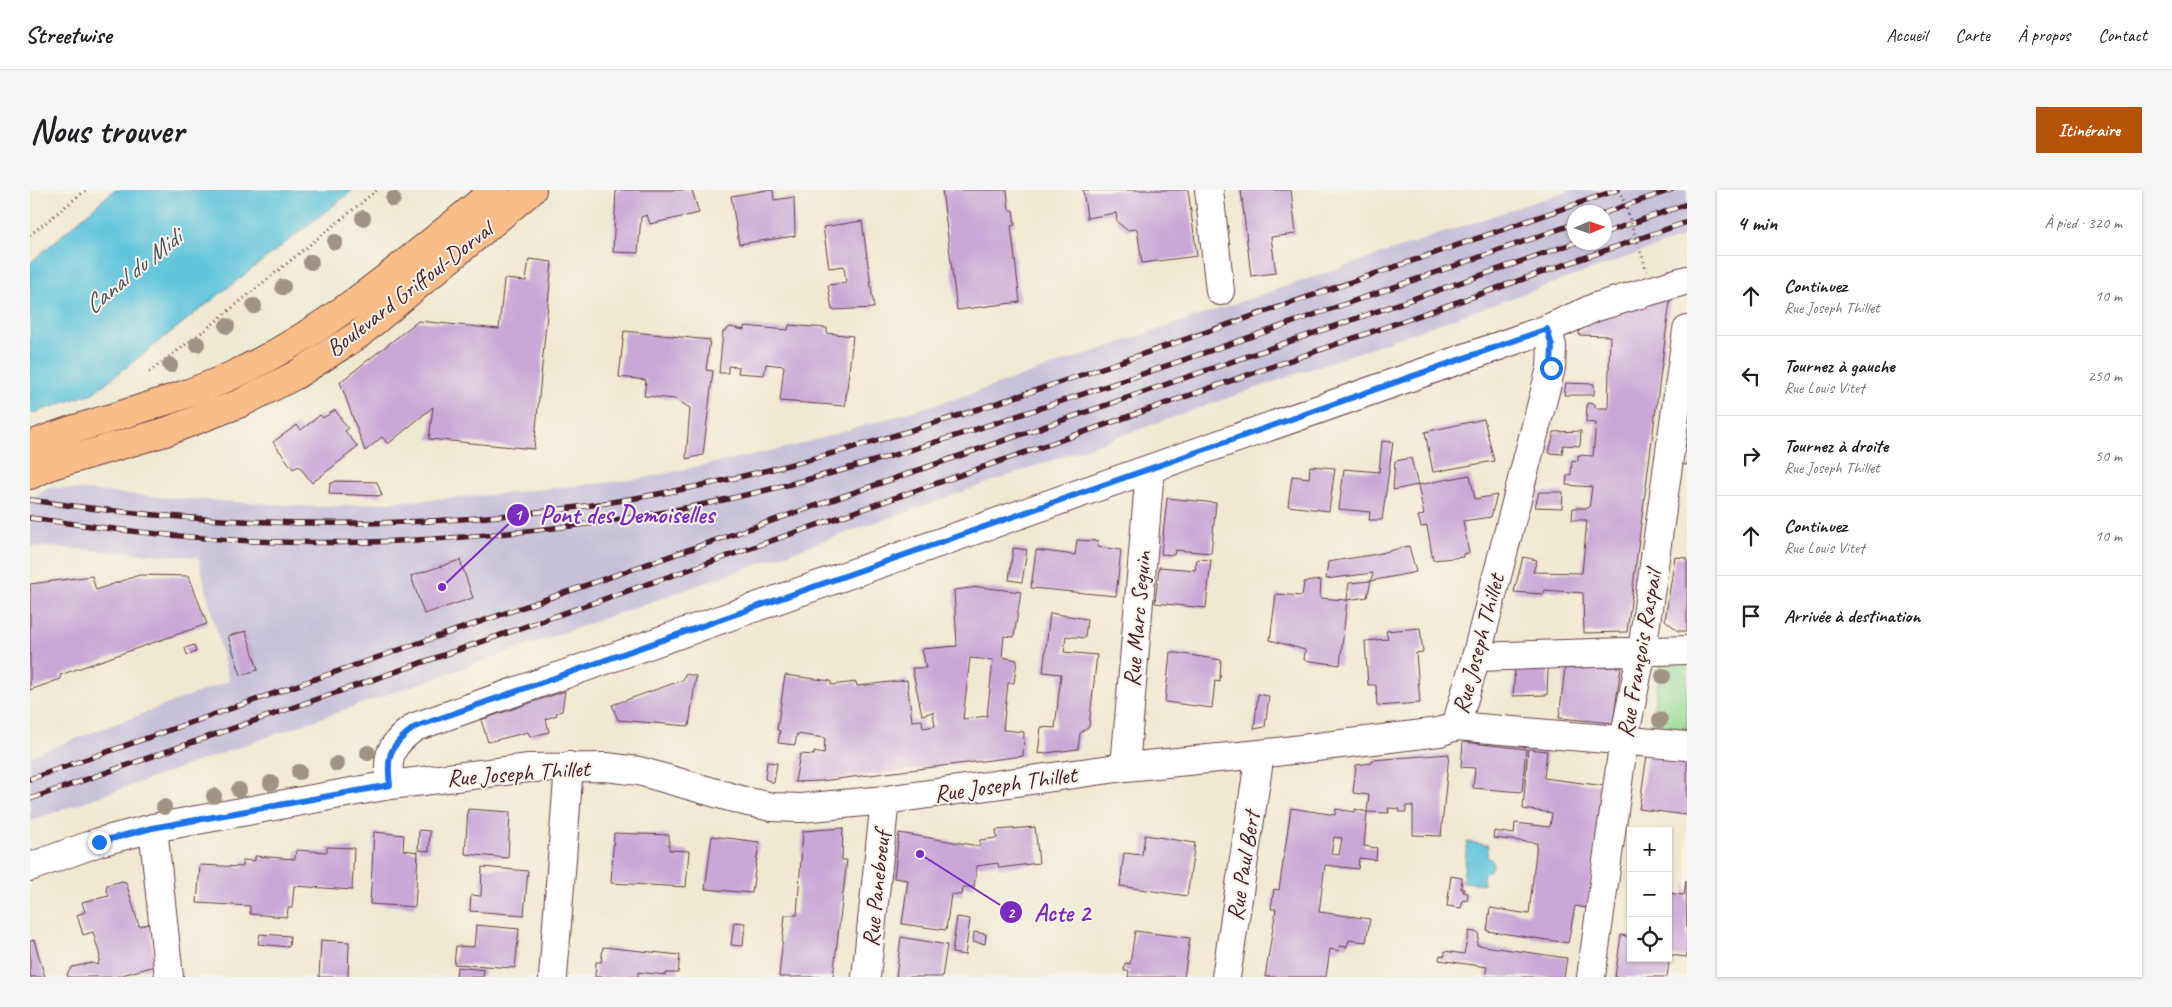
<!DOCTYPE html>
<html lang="fr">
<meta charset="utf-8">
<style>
body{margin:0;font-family:Caveat,sans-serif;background:#f6f6f6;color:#202124}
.controls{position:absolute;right:15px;bottom:15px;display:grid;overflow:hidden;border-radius:0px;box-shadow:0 1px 4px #0004}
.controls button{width:45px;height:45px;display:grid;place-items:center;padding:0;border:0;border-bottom:1px solid #e0e0e0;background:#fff;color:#202124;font:25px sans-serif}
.compass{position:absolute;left:1537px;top:15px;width:45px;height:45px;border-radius:50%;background:#fff;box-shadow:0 1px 4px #0004;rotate:88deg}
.stop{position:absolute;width:15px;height:15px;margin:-11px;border:4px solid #1a73e8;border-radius:50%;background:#fff}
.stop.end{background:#1a73e8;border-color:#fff;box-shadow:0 1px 5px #0008}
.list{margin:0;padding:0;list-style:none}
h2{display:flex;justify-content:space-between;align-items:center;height:65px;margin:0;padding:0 20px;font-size:21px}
h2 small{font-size:16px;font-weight:400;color:#757577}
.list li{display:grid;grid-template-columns:32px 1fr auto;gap:15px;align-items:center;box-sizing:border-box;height:80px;padding:0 20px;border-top:1px solid #e0e0e0}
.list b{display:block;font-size:19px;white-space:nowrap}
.list p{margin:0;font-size:16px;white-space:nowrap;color:#757577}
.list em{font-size:16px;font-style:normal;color:#757577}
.icon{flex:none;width:28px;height:28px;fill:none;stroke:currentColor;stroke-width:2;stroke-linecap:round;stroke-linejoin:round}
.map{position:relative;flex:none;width:1657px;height:787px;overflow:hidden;border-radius:0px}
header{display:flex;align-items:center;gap:30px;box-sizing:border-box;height:70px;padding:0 25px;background:#fff;border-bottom:1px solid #e0e0e0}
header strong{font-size:24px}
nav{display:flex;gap:28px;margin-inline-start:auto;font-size:18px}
.intro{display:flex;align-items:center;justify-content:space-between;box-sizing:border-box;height:120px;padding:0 30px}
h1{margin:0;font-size:35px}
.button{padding:12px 22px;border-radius:0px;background:#b45309;color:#fff;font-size:18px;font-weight:700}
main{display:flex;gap:30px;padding:0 30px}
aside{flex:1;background:#fff;border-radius:0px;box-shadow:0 1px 4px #0004}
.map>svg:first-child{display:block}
.industrial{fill:#c6c0d9;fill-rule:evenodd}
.green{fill:#92d994;stroke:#6e7c60}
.water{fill:#5fc4dc;stroke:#547284}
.building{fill:#caa7d7;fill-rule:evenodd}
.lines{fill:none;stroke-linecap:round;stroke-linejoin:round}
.minor-casing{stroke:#633d44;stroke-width:30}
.major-casing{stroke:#633d44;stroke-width:30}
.path{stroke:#633d44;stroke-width:3;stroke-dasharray:1 4;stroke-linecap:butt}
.minor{stroke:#fff;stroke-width:28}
.major{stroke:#f8bd89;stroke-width:28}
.rail-casing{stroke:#4a1f2b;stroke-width:5.5}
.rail{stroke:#f7f3e8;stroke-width:4;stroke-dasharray:11;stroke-linecap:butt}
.path-bridge{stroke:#633d44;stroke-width:3;stroke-dasharray:1 4;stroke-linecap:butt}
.tree{fill:#9f9484}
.route{stroke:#1a73e8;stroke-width:6}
.labels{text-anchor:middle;stroke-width:4;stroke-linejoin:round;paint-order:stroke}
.street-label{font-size:24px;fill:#4a1f2b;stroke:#f7f3e8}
.water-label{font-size:25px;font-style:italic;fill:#505160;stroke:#f7f3e8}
.leader{fill:none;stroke:#7b2cbf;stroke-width:2}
.callout-dot{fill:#7b2cbf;stroke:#f7f3e8;stroke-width:2}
.mark-label{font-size:15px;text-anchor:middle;font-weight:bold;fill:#fff}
.callout-label{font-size:25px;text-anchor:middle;font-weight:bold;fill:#7b2cbf;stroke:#f7f3e8;stroke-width:4;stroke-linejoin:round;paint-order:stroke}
</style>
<header>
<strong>Streetwise</strong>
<nav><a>Accueil</a><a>Carte</a><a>À propos</a><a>Contact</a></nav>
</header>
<div class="intro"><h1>Nous trouver</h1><a class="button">Itinéraire</a></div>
<main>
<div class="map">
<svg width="1657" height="787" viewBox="0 0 1657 787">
<rect width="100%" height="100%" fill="#f7f3e8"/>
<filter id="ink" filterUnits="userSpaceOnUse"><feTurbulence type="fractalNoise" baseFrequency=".02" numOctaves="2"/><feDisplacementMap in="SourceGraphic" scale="10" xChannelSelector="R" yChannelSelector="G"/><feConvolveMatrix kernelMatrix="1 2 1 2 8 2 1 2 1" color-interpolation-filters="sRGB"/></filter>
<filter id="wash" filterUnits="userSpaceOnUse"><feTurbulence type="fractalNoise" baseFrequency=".0096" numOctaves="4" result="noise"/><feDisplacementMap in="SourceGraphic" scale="20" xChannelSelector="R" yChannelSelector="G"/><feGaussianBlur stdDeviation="1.12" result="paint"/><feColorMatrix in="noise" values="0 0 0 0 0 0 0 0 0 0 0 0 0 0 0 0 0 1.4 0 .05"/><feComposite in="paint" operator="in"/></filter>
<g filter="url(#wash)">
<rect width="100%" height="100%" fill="#f0e9d1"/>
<!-- industrial -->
<path class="industrial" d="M1539,0H1657V46L0,631V566L199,491L168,367L0,356V309L20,297L130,307L290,317L450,306L609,289L764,256L934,206ZM1544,22H1574V52H1544Z"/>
<!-- green -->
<path class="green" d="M1657,473V542L1620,539L1631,474Z"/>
<!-- water -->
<path class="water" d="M84,0H323L63,203L0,224V73Z
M1437,652L1458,655L1457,667L1462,670L1463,675L1460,680L1454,683L1453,694L1433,692Z"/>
<g id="blocks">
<!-- building -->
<path class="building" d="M586,0H662L669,23L620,34L617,25L611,27L608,63L583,62Z
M737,0H743L744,10L764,7L765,46L709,54L701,6Z
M912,0H977L979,20H983L985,35L981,36L990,112L927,120Z
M1053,0H1158L1167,66L1112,73L1107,39L1097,40L1087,32L1086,23L1057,28Z
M1211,0H1261L1266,44L1241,47L1246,83L1221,86Z
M832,31L844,118L802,120L798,95L816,93L814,76L799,78L793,37Z
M499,69L522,72L504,259L399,249L403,217L358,254L352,247L335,261L310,192L388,131L469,139L474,89L496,91Z
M1626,105L1640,111L1597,442L1554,443L1553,403L1515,400L1514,404L1484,402L1493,367L1507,370L1503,382L1552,383L1557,330H1542L1543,318H1559L1562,297L1536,295L1537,286L1541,285L1542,270L1548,271V265L1563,266L1566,233L1556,232L1557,213L1565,214V218H1578L1580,146L1549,145V141L1567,128Z
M759,135L797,138V143L823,146L815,216L750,211L754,176L736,174L734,185L708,183L709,177L698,176V183H689L693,142L700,137L714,140V136L758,140Z
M594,141L680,150L676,180L683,181L673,265L656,269L660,218L645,209L614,206L616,190L589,187Z
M1536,193L1564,194V205H1534Z
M305,220L318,239L315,241L328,257L282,293L269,276L263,279L243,252L267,235L271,240L290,225L293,228Z
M1454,229L1464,271L1403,282L1395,242Z
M1551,241L1550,256L1533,255L1532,264L1519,263L1524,242Z
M1651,248L1657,249V275L1648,274Z
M1352,251L1363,252L1352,330H1339L1340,322L1309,319L1314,279L1349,282Z
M1381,268L1388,295L1363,300L1365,271Z
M1280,276L1305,278L1299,321L1258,316L1262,286L1279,288Z
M1440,285L1445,309L1467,305L1461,327L1433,331L1439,363L1433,364V367L1403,370L1397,336L1391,337L1388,326L1394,325L1388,295Z
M306,291L347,292L352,306L299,304L300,294Z
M1509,302H1533L1532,318L1505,317Z
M1137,308L1186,313L1181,363L1145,360L1144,365L1131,364Z
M1047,350L1068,351L1067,357L1091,360L1086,406L1001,398L1006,360L1045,365Z
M1379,356L1386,382L1341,391L1337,407L1317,410L1310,475L1274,470L1275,460L1240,450L1246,404L1272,406L1274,392L1291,390L1290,408L1317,410L1319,393L1341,391L1343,383L1296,389L1298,372L1347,364Z
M983,358L997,360L992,392L979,390Z
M1645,367L1657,368V441H1648L1635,430Z
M1167,369L1181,370L1176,418L1125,413L1129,377L1165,380Z
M430,370L443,408L394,424L381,386Z
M109,385L159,386L177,434L30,485L31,489L0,500V394L62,386L66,400Z
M949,397L991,402L984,447L974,446L972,467L987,470L984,493H978L973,540L994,542L993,566L791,591L765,592L770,564L784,565V562L794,564L795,548L767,544L765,555L748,553L750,541L747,540L755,485L801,491V495L826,492L827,496L877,490L882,531L892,530L893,538L905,536L903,522L892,525L882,478H896L892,459L927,456L924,400ZM940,468L963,470L957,526L933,529Z
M1020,423L1057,429L1055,448L1036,446L1034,462L1067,465L1059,537L1050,543L1048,559L1008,564L1011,537L1025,538L1031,484L1013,482Z
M1390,438L1393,462L1386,463L1390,513L1347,516L1346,495H1338L1335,451L1358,449L1356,441Z
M216,441L228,480L211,485L198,446Z
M164,455L166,462L157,465L155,458Z
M1140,462L1191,470L1190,492L1185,491L1182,518L1135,512Z
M1591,477L1583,533L1529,528L1535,478Z
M1485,478H1518L1517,505L1483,506Z
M655,484L666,486L659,536L588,530L582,515L653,490Z
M535,501L532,521L526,523L527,525L516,529L519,542L500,547L498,542L458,552L451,530Z
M1228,504L1239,506L1235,537L1224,539Z
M1433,552L1496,559L1492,602L1443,598L1445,578L1431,577Z
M1498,559L1517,561L1514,588L1575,596L1557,718L1545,716L1538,753L1457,741L1460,718L1499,724L1507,653L1463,648L1464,641L1484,644L1485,633L1520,637L1522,623L1493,619Z
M1419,564L1411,646L1383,645V616H1376V622H1369L1370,619L1358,618L1359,623L1337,622L1339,605L1323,603L1326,575L1342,573V570Z
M1617,565L1657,570V625L1609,619Z
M737,572L747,573L744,593L735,589Z
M1261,618L1305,625L1306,619L1325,622V619L1337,622L1334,656L1347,658L1346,670L1329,668L1328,679L1295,675L1289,722L1340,729L1336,752L1319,750L1317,757L1310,756L1309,761L1300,759L1296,787H1235L1246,719H1241L1244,699L1249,700ZM1304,647L1312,648L1309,665L1301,664Z
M438,619L480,622L478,668L435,664Z
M1005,637L1009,673L969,678L968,673L947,676L944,697H933L932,705L921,704L916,740L872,734L878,690L864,688L869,643L949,656L950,650L967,648L966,640Z
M813,638L812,670H817L803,787H749L755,725H767L773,641Z
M389,640L400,641L399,661L388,660Z
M344,642L374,645L373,660L388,662L385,717L340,714Z
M584,643L639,645V660L659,661L656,697L581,693Z
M1115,645L1165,653L1157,706L1090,696L1094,663L1112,665Z
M682,646L729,652L722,703L675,699Z
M297,657L324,658L322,700L264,696L262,718H258L257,727L220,724V716L167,713L170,675L213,677V670L225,671V666L265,669L266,660L297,662Z
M452,677L498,681L494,725L440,721L441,705L451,706Z
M1421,686L1432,688L1431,699H1434L1433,702L1438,703L1437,711L1433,710L1431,718L1417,716Z
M1656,690L1657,767L1640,765L1637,787H1585L1591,745L1601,747V768H1638V703L1654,705Z
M92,691L96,692L109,736L119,734L125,776L85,787H38L37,784L42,777L62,773L68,775L70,766L63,742L53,745L47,725L55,722L52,712L79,706L76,698L77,695Z
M927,727L940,729L935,765L922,763Z
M704,732L715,733L713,756L701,755Z
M446,735L489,739L485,778L424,774L426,756L444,757Z
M1105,741L1160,748L1154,787H1098L1099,781H1094L1095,773L1100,774Z
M1439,741L1449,743L1447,755L1537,768L1534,787H1455L1457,777L1409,770L1410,765L1415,766V761L1434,764Z
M944,742L956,744L955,754L943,752Z
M230,744L260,746L259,757L228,754Z
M871,747L917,755L912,787H866Z
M4,750L15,787H0V751Z
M291,750L319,752L318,787H289Z
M573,757L650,765L648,783H636V785L608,782V787H565L566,772H571Z
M427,777L454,780L453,787H426Z"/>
</g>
</g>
<g filter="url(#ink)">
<use href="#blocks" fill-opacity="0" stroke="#633d44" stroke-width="1"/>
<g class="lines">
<defs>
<path id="minor" d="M1179,0L1190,101
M1446,467L1657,460
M1426,536L1446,467L1521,178L1522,156L1517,139
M1095,577L1120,280
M360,595C356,565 360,555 385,537L1517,139L1566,117L1657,90
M123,638L139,787
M0,677L69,652L123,638L360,595L499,578L576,577L609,581L714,611L742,617L771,618L855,610L1095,577L1230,564L1409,542L1426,536L1657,556
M523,787L539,576
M836,787L855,610
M1196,787L1230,564
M1561,787L1594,549L1612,461L1657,140"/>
<path id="major" d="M0,256C25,244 52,237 78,229C120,216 164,203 203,185C301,140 382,67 465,0
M0,285L22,275L135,242L211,213L264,186L328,145L502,0"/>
</defs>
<!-- minor casing -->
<use href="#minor" class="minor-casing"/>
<!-- major casing -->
<use href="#major" class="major-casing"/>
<!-- path -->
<path class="path" d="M0,45L56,0
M119,182L175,140L347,0"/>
<!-- minor -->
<use href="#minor" class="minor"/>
<!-- major -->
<use href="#major" class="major"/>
<defs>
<path id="rail" d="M1574,23L1641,0
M1574,43L1657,14
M0,310C202,340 405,343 606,308C769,280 925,228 1081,175C1250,118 1418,58 1587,0
M0,328C74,338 148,348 223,351C351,357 480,346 606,327C759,302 906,253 1053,204C1217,149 1381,91 1544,34
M0,589L265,496L1547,52
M0,609L1657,32"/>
</defs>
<!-- rail casing -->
<use href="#rail" class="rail-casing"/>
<!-- rail -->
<use href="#rail" class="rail"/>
<!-- path-bridge -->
<path class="path-bridge" d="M1590,0L1617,81"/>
</g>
<!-- trees -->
<g class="tree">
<circle cx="363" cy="9" r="8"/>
<circle cx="333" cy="28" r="8"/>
<circle cx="305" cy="52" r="8"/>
<circle cx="281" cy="72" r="8"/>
<circle cx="253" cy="97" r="8"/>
<circle cx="224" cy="116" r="8"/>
<circle cx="197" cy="136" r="8"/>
<circle cx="167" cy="154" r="8"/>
<circle cx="140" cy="175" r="8"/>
<circle cx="1633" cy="486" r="8"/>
<circle cx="1630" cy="530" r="8"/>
<circle cx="338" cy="563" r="8"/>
<circle cx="307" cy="574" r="8"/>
<circle cx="269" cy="582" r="8"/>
<circle cx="241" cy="593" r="8"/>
<circle cx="209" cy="600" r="8"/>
<circle cx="184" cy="606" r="8"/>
<circle cx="134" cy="617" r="8"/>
</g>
</g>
<g class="lines" filter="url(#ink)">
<!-- route -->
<path class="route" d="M69,652L122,638L360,595C356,565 360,555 385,537L1517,139L1522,156L1521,178"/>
</g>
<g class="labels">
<!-- street labels -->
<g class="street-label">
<text transform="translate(379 99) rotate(-38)" y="8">Boulevard Griffoul-Dorval</text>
<text transform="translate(1107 429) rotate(-85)" y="8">Rue Marc Seguin</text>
<text transform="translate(1448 454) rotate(-75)" y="8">Rue Joseph Thillet</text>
<text transform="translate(1609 464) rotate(-80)" y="8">Rue François Raspail</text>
<text transform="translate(488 583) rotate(-4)" y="8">Rue Joseph Thillet</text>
<text transform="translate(975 594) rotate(-8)" y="8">Rue Joseph Thillet</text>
<text transform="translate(1213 676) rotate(-81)" y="8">Rue Paul Bert</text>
<text transform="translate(846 699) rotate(-84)" y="8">Rue Paneboeuf</text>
</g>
<!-- water labels -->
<g class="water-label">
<text transform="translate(102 81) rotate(-39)" y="9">Canal du Midi</text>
</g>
</g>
<!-- callouts -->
<path class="leader" d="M412 397L488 325M890 664L981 722"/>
<g class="callout-dot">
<circle cx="412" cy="397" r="5"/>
<circle cx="890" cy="664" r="5"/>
<circle cx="488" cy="325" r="12"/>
<circle cx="981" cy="722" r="12"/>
</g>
<g class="mark-label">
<text x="488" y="330">1</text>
<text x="981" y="728">2</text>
</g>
<g class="callout-label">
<text x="597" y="333">Pont des Demoiselles</text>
<text x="1032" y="731">Acte 2</text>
</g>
</svg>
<div class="controls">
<button>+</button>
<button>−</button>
<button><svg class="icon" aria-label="locate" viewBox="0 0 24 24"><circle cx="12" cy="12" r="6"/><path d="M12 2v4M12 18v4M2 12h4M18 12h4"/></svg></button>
</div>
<svg class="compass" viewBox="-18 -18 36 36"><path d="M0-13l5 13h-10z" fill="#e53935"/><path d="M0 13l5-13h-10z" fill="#757577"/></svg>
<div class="stop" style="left:1521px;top:178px"></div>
<div class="stop end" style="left:69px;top:652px"></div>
</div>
<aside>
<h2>4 min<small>À pied · 320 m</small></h2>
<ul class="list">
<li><svg class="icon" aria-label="ahead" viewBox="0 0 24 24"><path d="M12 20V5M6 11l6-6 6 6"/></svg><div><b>Continuez</b><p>Rue Joseph Thillet</p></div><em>10 m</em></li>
<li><svg class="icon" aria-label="left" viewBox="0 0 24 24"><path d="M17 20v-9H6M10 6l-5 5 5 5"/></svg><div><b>Tournez à gauche</b><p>Rue Louis Vitet</p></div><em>250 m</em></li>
<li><svg class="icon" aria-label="right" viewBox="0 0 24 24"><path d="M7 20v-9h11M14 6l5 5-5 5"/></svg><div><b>Tournez à droite</b><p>Rue Joseph Thillet</p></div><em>50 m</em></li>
<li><svg class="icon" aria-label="ahead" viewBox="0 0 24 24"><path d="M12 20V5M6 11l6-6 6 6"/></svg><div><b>Continuez</b><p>Rue Louis Vitet</p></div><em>10 m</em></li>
<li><svg class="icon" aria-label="arrive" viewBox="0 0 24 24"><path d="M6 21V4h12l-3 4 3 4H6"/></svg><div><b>Arrivée à destination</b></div></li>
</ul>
</aside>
</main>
